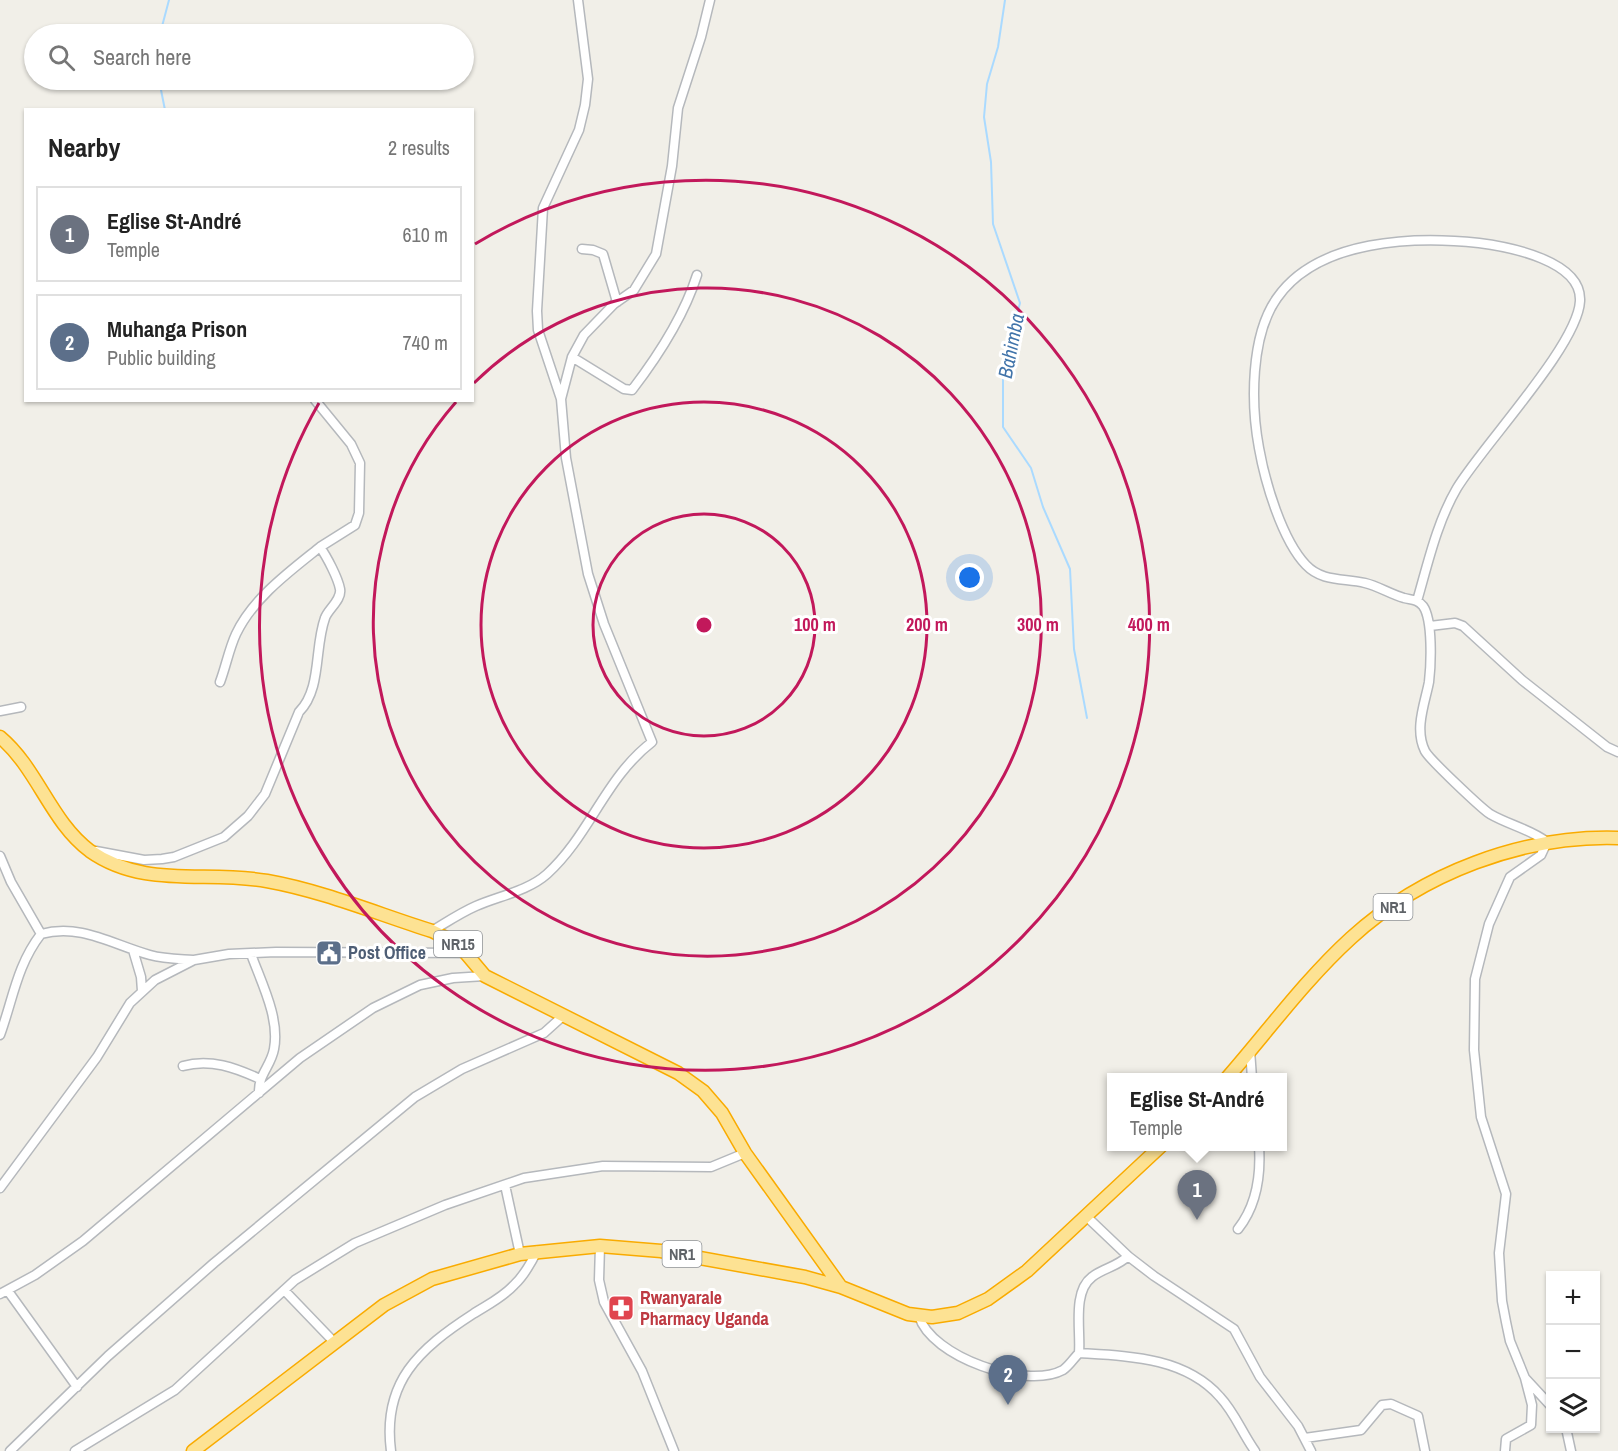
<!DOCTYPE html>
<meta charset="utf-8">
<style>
body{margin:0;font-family:"Archivo Narrow",sans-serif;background:#f6f6f6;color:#222}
.controls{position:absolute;right:18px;bottom:18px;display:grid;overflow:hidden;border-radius:0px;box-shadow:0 2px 4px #0004}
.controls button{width:54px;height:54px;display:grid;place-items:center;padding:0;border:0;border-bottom:2px solid #e0e0e0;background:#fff;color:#222;font:30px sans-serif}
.you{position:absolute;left:970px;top:578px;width:21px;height:21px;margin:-15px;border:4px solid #fff;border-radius:50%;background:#1a73e8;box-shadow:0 0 0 9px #1a73e833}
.badge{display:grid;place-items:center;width:39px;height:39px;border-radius:50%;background:#ea4335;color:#fff;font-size:20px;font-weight:700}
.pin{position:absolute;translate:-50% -50px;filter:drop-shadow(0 2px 3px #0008)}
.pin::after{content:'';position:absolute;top:32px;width:21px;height:18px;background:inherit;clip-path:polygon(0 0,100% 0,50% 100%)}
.popup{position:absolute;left:1107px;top:1073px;width:180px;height:78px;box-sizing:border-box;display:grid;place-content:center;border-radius:0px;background:#fff;filter:drop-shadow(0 2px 4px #0005);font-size:20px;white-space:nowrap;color:#767676}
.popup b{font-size:22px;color:#222}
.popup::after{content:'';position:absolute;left:50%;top:100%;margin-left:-12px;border:12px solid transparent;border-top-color:#fff}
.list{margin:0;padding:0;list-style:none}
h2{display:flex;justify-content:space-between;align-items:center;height:78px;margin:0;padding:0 24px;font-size:26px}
h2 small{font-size:20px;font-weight:400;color:#767676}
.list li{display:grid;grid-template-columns:39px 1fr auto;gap:18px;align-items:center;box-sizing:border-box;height:96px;margin:0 12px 12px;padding:0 12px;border:2px solid #e0e0e0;border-radius:0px}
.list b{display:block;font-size:22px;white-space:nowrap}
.list p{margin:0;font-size:20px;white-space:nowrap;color:#767676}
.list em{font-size:20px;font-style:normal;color:#767676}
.icon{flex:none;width:33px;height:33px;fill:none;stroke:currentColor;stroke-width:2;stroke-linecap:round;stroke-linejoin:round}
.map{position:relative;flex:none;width:1618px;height:1451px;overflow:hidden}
.search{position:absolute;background:#fff;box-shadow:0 2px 4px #0004;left:24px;top:24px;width:450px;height:66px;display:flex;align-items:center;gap:15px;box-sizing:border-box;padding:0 21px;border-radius:33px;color:#767676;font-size:22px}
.panel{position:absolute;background:#fff;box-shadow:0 2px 4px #0004;left:24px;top:108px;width:450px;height:294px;border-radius:0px}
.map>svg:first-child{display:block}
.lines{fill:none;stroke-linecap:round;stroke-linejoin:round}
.stream{stroke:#aadaff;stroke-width:2}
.minor-casing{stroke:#b5b8bc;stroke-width:11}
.highway-casing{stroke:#f9ab00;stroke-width:15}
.minor{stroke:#fff;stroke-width:8}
.highway{stroke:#fde293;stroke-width:12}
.ring{fill:none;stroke:#c2185b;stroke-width:3}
.labels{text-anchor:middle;stroke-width:6;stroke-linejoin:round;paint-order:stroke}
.shield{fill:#fff;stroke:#8f9295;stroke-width:1.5}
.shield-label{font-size:16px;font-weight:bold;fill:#5f6368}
.service-label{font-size:18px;font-weight:bold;fill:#4e5e75;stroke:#fff;text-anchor:start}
.health-label{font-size:18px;font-weight:bold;fill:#be3a42;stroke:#fff;text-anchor:start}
.water-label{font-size:20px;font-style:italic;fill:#4174aa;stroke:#fff}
.centre{fill:#c2185b;stroke:#fff;stroke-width:3}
.ring-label{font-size:18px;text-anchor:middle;font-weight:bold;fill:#c2185b;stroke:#fff;stroke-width:6;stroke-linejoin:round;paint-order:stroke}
</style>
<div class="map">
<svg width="1618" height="1451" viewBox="0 0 1618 1451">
<rect width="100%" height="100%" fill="#f1efe8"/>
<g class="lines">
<!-- stream -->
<path class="stream" d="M1005,0L998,47L987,84L984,117L991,162L993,224L1020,303L1003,366V427L1031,468L1043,507L1070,569L1074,649L1087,718
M160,34L169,0
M159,80L165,110"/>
<defs>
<path id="minor" d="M582,249L593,250L603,254L617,302
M572,357L624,389L632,390C658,356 684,316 697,275
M561,399L538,330L537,311L543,208L579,130L585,105L588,79L578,0
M1417,601C1428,563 1437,522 1457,488C1483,445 1578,345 1580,301C1582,261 1510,247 1479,243C1415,236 1318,239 1277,298C1250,336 1251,405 1259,448C1265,482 1282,540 1306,565C1322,582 1344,578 1365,583C1378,586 1390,594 1404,598C1412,600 1417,599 1423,606C1433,620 1431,665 1429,682C1425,703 1414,729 1425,751C1429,759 1481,808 1490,814C1509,825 1530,829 1547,842L1541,855L1510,877L1489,924L1475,979L1474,1050L1481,1117L1506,1194L1499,1253L1502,1301L1506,1322L1510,1341L1525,1378L1550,1405
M1430,626L1455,623L1463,626L1522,680L1607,747L1618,752
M220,682C226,666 229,649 236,634C253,598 290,571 320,547
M0,711L21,707
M96,851L144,860L162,859L174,857L224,837L248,816L265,794L299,712C322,689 314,648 325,618C328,609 342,600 340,589C338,578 327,557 320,547L355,525L359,513L360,463L351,444L315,400
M0,856L11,882L41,934
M432,931C447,922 460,913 476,906C499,896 528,891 547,874C590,835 605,778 652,742L604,624L588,574L566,458L561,399L572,357L584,335L614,304L634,290L656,254L672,166L678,108L701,37L710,0
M133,950L141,977L142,991
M251,954C261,982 280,1018 274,1049C271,1066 258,1075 259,1093
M0,1035C13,999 17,965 41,934C81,923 113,945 150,955C164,959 179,959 193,960
M1250,1050L1252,1078
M183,1066C210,1058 236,1068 260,1079
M505,1185L520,1254
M0,1188L97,1057L130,1003L155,980L194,960L229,954L276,952L467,953
M1087,1217L1128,1256L1154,1276L1234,1329L1260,1377L1298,1426L1311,1451
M1238,1229C1257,1205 1261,1176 1259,1146
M600,1246L599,1280L604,1302L642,1371L674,1451
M284,1290L334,1342
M8,1291L77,1387
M0,1294L35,1275L83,1241L300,1058L373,1008L420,985L453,978L485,976
M919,1316C931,1357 1026,1390 1063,1370C1069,1366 1074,1358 1079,1353C1081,1331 1072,1292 1092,1277C1103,1268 1117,1267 1128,1256
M1079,1353C1128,1356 1185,1357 1220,1397C1235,1413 1242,1433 1255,1451
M1566,1428L1571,1451
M1305,1438L1361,1430L1382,1405L1391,1404L1418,1416L1425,1451
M10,1451L108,1356L214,1263L415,1097L462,1069L544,1033L564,1015
M75,1451L175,1390L295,1280L355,1243L445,1205L524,1178L603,1166L711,1167L745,1153
M391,1451C382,1382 419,1349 473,1314C487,1305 502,1298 514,1285C524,1276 531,1263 537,1251
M1505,1451L1506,1439L1531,1425L1532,1405L1525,1378"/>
<path id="highway" d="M0,737C38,769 50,821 90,851C144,889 206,870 267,881C323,891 378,914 432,931L458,944L485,976L678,1073L703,1091L722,1113L745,1153L841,1287
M1227,1078C1268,1031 1305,980 1351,938C1422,873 1523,835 1618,838
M193,1451L384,1305L432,1279L520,1254L600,1246L661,1251L805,1277L841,1287L908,1314L932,1317L958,1313L988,1299L1027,1271L1161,1146"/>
</defs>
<!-- minor casing -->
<use href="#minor" class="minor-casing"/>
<!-- highway casing -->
<use href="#highway" class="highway-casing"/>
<!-- minor -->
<use href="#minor" class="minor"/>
<!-- highway -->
<use href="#highway" class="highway"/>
</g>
<!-- distance rings -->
<g class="ring">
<circle cx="704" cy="625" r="111"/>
<circle cx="704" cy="625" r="223"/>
<path d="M474 383A334 334 0 1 1 456 402"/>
<path d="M475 244A445 445 0 1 1 319 403"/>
</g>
<!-- icons -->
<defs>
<symbol id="civic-square" viewBox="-11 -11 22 22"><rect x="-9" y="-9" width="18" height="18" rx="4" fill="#5c6f8a" stroke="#fff"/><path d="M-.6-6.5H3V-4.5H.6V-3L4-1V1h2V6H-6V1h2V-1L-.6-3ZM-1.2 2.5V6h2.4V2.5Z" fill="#fff"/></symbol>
<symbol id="pharmacy-square" viewBox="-11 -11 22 22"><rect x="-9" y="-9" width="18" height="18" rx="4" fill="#e0444e" stroke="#fff"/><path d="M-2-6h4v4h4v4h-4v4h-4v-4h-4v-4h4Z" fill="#fff"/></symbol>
</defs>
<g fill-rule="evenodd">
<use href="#civic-square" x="314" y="938" width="30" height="30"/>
<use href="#pharmacy-square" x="606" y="1293" width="30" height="30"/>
</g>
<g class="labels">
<!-- shield labels -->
<g class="shield">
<rect x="1373.5" y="894" width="39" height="26" rx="4.5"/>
<rect x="434" y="931" width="48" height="26" rx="4.5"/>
<rect x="662.5" y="1241" width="39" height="26" rx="4.5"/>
</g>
<g class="shield-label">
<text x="1393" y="913">NR1</text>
<text x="458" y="950">NR15</text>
<text x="682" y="1260">NR1</text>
</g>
<!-- service labels -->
<g class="service-label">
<text x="348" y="959">Post Office</text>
</g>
<!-- health labels -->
<g class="health-label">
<text x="640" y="1304">Rwanyarale<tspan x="640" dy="21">Pharmacy Uganda</tspan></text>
</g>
<!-- water labels -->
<g class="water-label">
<text transform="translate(1011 346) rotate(-79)" y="7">Bahimba</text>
</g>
</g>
<circle cx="704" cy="625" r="9" class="centre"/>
<g class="ring-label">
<text x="815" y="631">100 m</text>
<text x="927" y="631">200 m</text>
<text x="1038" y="631">300 m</text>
<text x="1149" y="631">400 m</text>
</g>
</svg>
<div class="controls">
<button>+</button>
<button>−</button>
<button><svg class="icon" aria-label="layers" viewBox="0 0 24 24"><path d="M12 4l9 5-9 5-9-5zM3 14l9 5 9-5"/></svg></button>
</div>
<div class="you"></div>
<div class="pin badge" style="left:1197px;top:1220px;background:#6b7280">1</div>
<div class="popup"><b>Eglise St-André</b>Temple</div>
<div class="pin badge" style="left:1008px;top:1405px;background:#5c6f8a">2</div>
<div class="search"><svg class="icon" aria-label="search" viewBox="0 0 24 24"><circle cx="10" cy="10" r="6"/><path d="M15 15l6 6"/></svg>Search here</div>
<section class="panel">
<h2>Nearby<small>2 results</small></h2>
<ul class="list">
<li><span class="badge" style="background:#6b7280">1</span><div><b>Eglise St-André</b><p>Temple</p></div><em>610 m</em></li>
<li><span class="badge" style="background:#5c6f8a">2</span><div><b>Muhanga Prison</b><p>Public building</p></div><em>740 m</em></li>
</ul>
</section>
</div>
